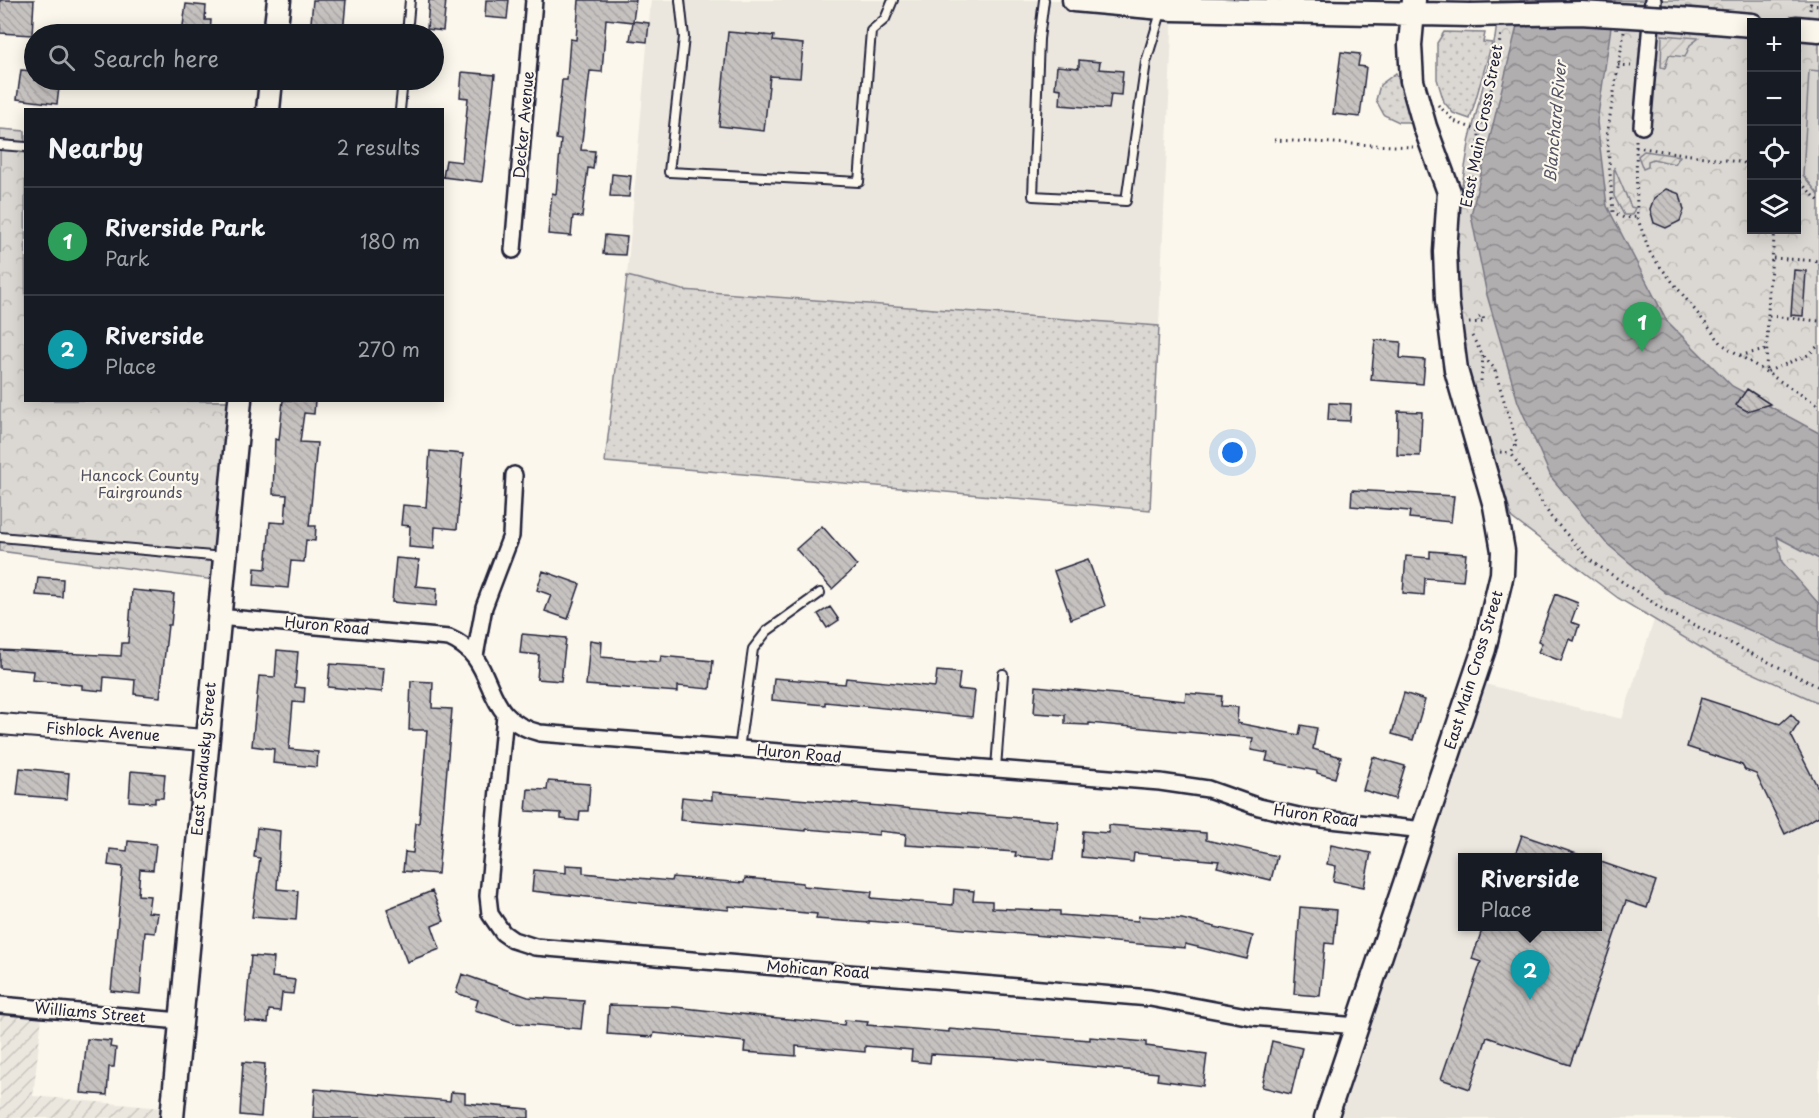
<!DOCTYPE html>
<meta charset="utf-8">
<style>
body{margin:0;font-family:"Playpen Sans",sans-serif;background:#242831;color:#f1f3f6}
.controls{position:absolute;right:18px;top:18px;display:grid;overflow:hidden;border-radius:0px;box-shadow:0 3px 15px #0003}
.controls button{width:54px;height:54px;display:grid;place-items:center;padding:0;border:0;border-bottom:2px solid #363941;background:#171b24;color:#f1f3f6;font:30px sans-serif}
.you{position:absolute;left:1233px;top:453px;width:21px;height:21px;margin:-15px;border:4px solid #fff;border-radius:50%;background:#1a73e8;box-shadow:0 0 0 9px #1a73e833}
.badge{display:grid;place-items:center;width:39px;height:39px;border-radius:50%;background:#c8321e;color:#fff;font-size:20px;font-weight:700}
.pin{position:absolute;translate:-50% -50px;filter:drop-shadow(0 2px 3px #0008)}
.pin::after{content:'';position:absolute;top:32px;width:21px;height:18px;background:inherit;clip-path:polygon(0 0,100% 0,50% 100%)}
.popup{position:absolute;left:1458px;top:853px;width:144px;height:78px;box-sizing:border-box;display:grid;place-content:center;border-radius:0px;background:#171b24;filter:drop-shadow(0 2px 4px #0005);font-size:20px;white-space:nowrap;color:#9ea1a6}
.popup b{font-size:22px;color:#f1f3f6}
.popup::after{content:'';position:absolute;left:50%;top:100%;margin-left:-12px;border:12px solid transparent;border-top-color:#171b24}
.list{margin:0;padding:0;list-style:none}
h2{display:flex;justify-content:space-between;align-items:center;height:78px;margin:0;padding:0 24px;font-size:26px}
h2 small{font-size:20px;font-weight:400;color:#9ea1a6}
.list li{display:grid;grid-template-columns:39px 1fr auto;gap:18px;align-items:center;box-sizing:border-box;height:108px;padding:0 24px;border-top:2px solid #363941}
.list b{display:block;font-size:22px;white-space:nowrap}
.list p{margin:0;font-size:20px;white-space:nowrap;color:#9ea1a6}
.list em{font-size:20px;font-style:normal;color:#9ea1a6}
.icon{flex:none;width:33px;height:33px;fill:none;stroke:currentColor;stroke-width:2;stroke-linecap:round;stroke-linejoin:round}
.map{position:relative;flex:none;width:1819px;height:1118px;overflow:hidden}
.search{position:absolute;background:#171b24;box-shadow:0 3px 15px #0003;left:24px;top:24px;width:420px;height:66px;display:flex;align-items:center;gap:15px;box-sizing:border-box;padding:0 21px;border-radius:33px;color:#9ea1a6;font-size:22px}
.panel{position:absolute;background:#171b24;box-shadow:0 3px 15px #0003;left:24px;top:108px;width:420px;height:294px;border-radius:0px}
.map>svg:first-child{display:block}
.built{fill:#ebe7df;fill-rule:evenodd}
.industrial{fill:url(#industrial-furrows)}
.grass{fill:url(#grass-dots);stroke:#7e7d87;stroke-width:1.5}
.park{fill:url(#park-crowns);stroke:#7e7d87;stroke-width:1.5;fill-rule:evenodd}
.garden{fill:url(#garden-furrows);stroke:#7e7d87;stroke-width:1.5}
.pitch{fill:#dbd8d3;stroke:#7e7d87;stroke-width:1.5}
.water{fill:url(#water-waves);stroke:#787681;stroke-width:1.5}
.building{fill:url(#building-back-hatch);stroke:#22223b;stroke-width:1.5}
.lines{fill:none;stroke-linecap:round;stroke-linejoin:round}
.service-casing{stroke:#22223b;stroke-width:12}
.minor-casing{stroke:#22223b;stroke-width:20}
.tertiary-casing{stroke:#22223b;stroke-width:24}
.secondary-casing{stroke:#22223b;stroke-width:27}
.path{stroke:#22223b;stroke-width:3;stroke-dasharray:1.5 4.5;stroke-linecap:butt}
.service{stroke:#fbf7ec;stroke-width:8}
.minor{stroke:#fbf7ec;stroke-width:15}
.tertiary{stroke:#fbf7ec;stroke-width:20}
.secondary{stroke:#fbf7ec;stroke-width:22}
.secondary-bridge-casing{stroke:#22223b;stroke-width:27;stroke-linecap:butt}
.secondary-bridge{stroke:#fbf7ec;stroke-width:22}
.labels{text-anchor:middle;stroke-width:4.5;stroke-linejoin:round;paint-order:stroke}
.street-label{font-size:15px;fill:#22223b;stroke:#fbf7ec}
.park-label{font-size:15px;fill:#505061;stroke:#fbf7ec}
.water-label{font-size:16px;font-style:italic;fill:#545364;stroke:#fbf7ec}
</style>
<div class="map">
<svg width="1819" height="1118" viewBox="0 0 1819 1118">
<defs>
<pattern id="industrial-furrows" width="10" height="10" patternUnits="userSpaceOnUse" patternTransform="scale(1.5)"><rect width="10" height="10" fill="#ebe7df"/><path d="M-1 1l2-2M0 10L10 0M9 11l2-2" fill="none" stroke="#c9c6c0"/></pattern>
<pattern id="grass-dots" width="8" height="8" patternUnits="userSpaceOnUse" patternTransform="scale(1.5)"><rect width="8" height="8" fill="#dbd8d3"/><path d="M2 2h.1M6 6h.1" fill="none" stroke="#bcb9b6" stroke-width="1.8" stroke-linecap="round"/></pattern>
<pattern id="park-crowns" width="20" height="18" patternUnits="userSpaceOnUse" patternTransform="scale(1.5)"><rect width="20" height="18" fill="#dbd8d3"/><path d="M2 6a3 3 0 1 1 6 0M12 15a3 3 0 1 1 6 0" fill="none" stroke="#bcb9b6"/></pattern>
<pattern id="garden-furrows" width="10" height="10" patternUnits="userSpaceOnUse" patternTransform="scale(1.5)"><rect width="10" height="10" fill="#dbd8d3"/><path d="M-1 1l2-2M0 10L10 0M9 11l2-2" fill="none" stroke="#bcb9b6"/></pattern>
<pattern id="water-waves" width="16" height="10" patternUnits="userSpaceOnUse" patternTransform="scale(1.5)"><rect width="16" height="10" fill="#b1aeb0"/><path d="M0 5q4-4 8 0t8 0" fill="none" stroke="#908d90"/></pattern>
<pattern id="building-back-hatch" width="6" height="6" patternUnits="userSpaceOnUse" patternTransform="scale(1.5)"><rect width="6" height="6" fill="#c6c2c0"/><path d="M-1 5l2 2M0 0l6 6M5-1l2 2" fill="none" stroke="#aaa6a6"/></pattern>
</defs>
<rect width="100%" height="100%" fill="#fbf7ec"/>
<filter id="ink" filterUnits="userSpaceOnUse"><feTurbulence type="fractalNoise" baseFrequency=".0167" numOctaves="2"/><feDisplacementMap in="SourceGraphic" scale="12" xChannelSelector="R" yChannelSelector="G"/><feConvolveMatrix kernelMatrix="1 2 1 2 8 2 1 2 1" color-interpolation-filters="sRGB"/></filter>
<g filter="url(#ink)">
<!-- built -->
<path class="built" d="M651,0H1073L1173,9L1159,326L683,290L627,276Z
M1654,620L1715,656L1819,703V1118H1326L1473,681L1622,719ZM1462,858H1598V926H1462Z"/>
<!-- industrial -->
<path class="industrial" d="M0,1005L43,1008L33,1096L172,1109V1118H0Z"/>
<!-- grass -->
<path class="grass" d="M1444,32L1485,33L1483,42L1492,43L1470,119L1453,113L1444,102L1437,79V43Z
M1396,73L1413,119L1411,122H1399L1384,115L1376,100L1380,85Z
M627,276L683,290L1159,326L1150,510L605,462Z"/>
<!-- park -->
<path class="park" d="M1500,0H1819V703L1715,656L1618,598L1512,518L1468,370L1459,299L1457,252L1461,191L1470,138L1495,38ZM1752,22H1796V230H1752Z
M0,129L25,131L26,400L239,401L222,581L0,551Z"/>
<!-- garden -->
<path class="garden" d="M1662,35L1699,38L1690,45L1685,57L1669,55L1665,68L1661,67Z
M1644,151L1680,156L1675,164L1653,159L1648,161V167L1643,169L1638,156Z
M1614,167L1631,207L1635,208L1632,215H1624L1614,196Z"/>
<!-- pitch -->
<path class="pitch" d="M1809,70L1819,71V195L1803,175Z"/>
<!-- water -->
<path class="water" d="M1520,0H1615L1597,122L1607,206L1667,321L1732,386L1819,433V559L1777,537L1782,562L1819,604V661L1666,593L1606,543L1551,477L1518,402L1487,295L1471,215L1519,18Z"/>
<!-- building -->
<path class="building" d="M0,0H34L32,35L0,33Z
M313,0H346L343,34H310Z
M429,0H446L443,31L427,29Z
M486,0H509L507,19L485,17Z
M579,0H636L633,21L649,23L647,42L630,40L633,22L606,19L602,72L590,71L581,150L595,151L593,169L588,168L582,217L573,216L571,236L548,234L552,193L556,194L561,140L556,139L560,101L562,80H567L570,39L576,40Z
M186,4L206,6L205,20H211L210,34L182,33Z
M728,32L774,36L773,41L803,44L800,78L770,76L764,131L719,126Z
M1341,52L1360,54L1358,66L1366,67L1360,117L1333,114Z
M1079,60L1100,62L1099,69L1123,71L1121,95L1111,94L1109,109L1060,105L1061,89L1055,88L1057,66L1079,68Z
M21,70L34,71V80H60L57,104L17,99Z
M462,72L495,75L482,182L443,177L446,160L462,162L468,98L460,97Z
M612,174L631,176L629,197L610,196Z
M1666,189L1680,194L1684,210L1680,221L1666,228L1654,223L1650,209L1654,198Z
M605,235L627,237L625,255L603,254Z
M1794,270L1806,271L1803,316L1791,315Z
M1375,340L1401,342L1400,358L1425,360L1423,384L1371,380Z
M1747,389L1770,404L1747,411L1736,405Z
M283,400H315L314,414L304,413L300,442L317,443L309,526H316L315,541L306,540L304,562L291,561L288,588L254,585L255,568L266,569L270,522L285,523L287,495L273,494L275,439L279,440Z
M1329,403L1351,404L1350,421L1328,420Z
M1398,411L1422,412L1420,456L1397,455Z
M430,451L463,454L457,529L435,527L434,549L409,547L410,526L401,525L403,505L426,507Z
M1352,490L1454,496L1451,522L1409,518L1410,511L1351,506Z
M822,526L857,566L832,589L796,549Z
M1430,551L1466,554L1463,581L1425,578L1424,595L1403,593L1406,556L1430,558Z
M396,558L419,560L416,586L437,588L436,606L392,602Z
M1088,559L1105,606L1071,619L1054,571Z
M543,571L580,584L568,619L545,611L551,595L537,590Z
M38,577L63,579L62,597L36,595Z
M132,590L174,594L171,625H168L160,697L134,694L135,680L104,677L103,691L82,689V685L32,680L33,671L0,668V650L121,656L122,643H128Z
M1555,594L1578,603L1571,622L1579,625L1574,641L1569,639L1561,661L1538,652L1542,643L1538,641Z
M830,607L839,620L827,628L818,614Z
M522,634L566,638L561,681L537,679L539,655L520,653Z
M590,640L602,642L601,657L660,662L661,656L713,661L710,689L678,686V692L586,685Z
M277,650L298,652L295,687L305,688L304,703L293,702L289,749L318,752L317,767L273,763L274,749L252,746L259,676L275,677Z
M330,664L384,668L382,692L328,687Z
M937,671L960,673L958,689L975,691L972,717L825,702V705L772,700L774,678L845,684L846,678L935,687Z
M411,681L433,682L432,708L452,709L438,874L403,871L405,852L413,853L416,823H419L427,730H409Z
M1036,686L1185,701L1186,693L1222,696L1221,706L1238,707L1237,723L1299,735L1301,725L1317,728L1313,749L1341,757L1335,778L1317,773V771L1266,761L1268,753L1251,750L1253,738L1089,723V725L1065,724V715L1034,713Z
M1404,693L1425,700L1413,740L1392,734Z
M1701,698L1780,724L1791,714L1799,723L1791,735L1819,790V816L1785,834L1756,774L1745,770L1742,765L1687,747Z
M1373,757L1405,766L1395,799L1363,790Z
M20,768L69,773L67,799L17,795Z
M131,771L165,774L163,798H155V803L129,801Z
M548,781L590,784L588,811H580L579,821L561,819V813L526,811L528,789L547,790Z
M712,792L1058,821L1054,859L1015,856L1016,852L905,845L906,834L879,831V835L806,829V831L680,820L682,797L712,800Z
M1109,825L1206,833V840L1277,856L1271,880L1217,867L1219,861L1134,853L1133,862L1081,857L1083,831L1109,833Z
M257,828L280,831L277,889L298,891L296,920L252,917L260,858L254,857Z
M1522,835L1580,855V858H1514Z
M128,841L156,844L153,870L140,869L138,895L150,896L148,912L158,913L155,933L145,932L140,994L111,991L123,867L108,865L110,849L127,851Z
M1331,845L1371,853L1364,887L1333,881L1336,866L1327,864Z
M1598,861L1656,881L1647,908L1626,901L1570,1065L1487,1037L1470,1089L1441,1079L1481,962L1472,959L1483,927H1598Z
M566,865L583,866V873L671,881L672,877L744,883L745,878L803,883V886L872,892L871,898L953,905L954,889L974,891L973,900L992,901V908L1060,911V915L1138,921L1139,916L1182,919L1253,936L1247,959L1185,944V948L869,921V923L816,919L817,914L729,906V910L654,904L532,891L534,870L566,873Z
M432,891L444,921L432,926L440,949L407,962L387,909Z
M1300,907L1337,910L1334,944L1325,943L1320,996L1294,994Z
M251,956L274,958L272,977L295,980L293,994L282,993L280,1011L269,1010L268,1023L245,1021Z
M462,974L528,997L584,1001L581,1029L515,1023L475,1010L478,1000L456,993Z
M609,1005L675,1007L844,1025L845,1020L868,1022L867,1025L949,1032V1029L1090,1040V1037L1146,1042V1046L1207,1054L1203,1086L1157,1080L1158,1073L1002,1058L931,1054L930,1063L911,1061L912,1050L865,1046V1052L796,1046V1056L744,1052L745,1042L654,1033L653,1037L607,1034Z
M87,1039L111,1041L110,1047L116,1048L114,1067H109L107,1095L81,1093Z
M1272,1041L1302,1048L1291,1094L1262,1087Z
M243,1062L265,1064L261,1117L240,1115Z
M315,1089L450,1101L451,1092L465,1093V1103L529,1109V1118H313Z"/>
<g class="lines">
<defs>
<path id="service" d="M680,0L684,37L669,172L859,182L871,31L885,19L893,0
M1044,0L1039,39L1033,196L1126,201L1146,62L1162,9
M407,34L410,0
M400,110L403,80
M0,145L26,147
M0,537L223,557
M739,749L753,649L767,631L820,593
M996,768L1003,674"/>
<path id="minor" d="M1642,126L1653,0
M513,250L534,0
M218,617L449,638C502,660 476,718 540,733L1160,782L1208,789L1259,807L1303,817L1424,830
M475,656L484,607L511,536L514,475
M505,715L488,896L490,914L503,933L513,940L535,947L1150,998L1252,1017L1357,1026
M0,1005L180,1021"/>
<path id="tertiary" d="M0,724L205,740"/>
<path id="secondary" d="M1074,0L1173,9L1470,15
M1666,18L1752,25
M1796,28L1819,30
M275,34L279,0
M268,110L271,80
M172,1118L240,400
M1326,1118L1484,649L1502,574L1503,551L1495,506L1456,370L1447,300L1445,252L1449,192L1425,127L1412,81L1410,45L1414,0"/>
</defs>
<!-- service casing -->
<use href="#service" class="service-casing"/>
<!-- minor casing -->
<use href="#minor" class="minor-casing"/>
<!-- tertiary casing -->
<use href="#tertiary" class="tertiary-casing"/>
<!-- secondary casing -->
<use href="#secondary" class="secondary-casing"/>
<!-- path -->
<path class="path" d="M1810,4L1819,5
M1810,10L1811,0
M1624,32L1607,134L1613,212L1624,218L1637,217
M1796,62L1801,47
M1618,65L1631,66
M1438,105L1454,121L1479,131
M1274,140L1413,147
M1636,140L1637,217L1651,255L1722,344L1819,406
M1636,147L1752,164
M1796,178L1819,201
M1469,195L1479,153V131L1495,76L1501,32
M1775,230L1769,287L1766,372L1808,355L1819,345
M1773,258L1819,261
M1769,316L1819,321
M1469,323L1484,322L1483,316L1477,318L1478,321
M1472,336L1483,356L1494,368L1517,443L1511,453L1551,517L1590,560L1664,610L1819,687
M1740,355L1767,350
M1481,381L1483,356
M1500,452L1511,453"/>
<!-- service -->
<use href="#service" class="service"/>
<!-- minor -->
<use href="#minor" class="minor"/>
<!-- tertiary -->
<use href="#tertiary" class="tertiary"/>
<!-- secondary -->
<use href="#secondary" class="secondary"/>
<defs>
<path id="secondary-bridge" d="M1470,15L1580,13L1666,18"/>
</defs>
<!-- secondary-bridge casing -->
<use href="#secondary-bridge" class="secondary-bridge-casing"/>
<!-- secondary-bridge -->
<use href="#secondary-bridge" class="secondary-bridge"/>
</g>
</g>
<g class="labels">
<!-- street labels -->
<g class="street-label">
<text transform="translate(524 125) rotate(-85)" y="5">Decker Avenue</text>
<text transform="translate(1482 126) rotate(-79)" y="5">East Main Cross Street</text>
<text transform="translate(327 626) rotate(5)" y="5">Huron Road</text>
<text transform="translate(1474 670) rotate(-73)" y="5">East Main Cross Street</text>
<text transform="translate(103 732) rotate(4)" y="5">Fishlock Avenue</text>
<text transform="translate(799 754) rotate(5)" y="5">Huron Road</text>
<text transform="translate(204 759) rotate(-85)" y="5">East Sandusky Street</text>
<text transform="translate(1316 816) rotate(8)" y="5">Huron Road</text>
<text transform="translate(818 970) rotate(4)" y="5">Mohican Road</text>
<text transform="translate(90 1013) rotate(5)" y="5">Williams Street</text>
</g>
<!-- park labels -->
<g class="park-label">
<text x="140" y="481">Hancock County<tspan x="140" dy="17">Fairgrounds</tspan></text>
</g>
<!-- water labels -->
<g class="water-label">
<text transform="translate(1555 122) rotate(-85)" y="6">Blanchard River</text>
</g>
</g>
</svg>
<div class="controls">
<button>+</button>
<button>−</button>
<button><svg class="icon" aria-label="locate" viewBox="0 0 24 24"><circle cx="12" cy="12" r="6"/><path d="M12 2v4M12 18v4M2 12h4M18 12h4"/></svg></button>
<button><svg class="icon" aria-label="layers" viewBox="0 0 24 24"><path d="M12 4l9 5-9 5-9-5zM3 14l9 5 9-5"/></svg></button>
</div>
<div class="you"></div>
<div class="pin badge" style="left:1642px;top:352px;background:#2e9e5b">1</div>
<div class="pin badge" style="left:1530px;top:1000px;background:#0f9aa8">2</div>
<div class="popup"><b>Riverside</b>Place</div>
<div class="search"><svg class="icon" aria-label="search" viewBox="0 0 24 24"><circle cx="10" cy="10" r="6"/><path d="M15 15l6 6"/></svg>Search here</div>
<section class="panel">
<h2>Nearby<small>2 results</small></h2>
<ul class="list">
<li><span class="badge" style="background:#2e9e5b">1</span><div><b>Riverside Park</b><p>Park</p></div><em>180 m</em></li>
<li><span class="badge" style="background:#0f9aa8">2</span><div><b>Riverside</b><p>Place</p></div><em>270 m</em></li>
</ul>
</section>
</div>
